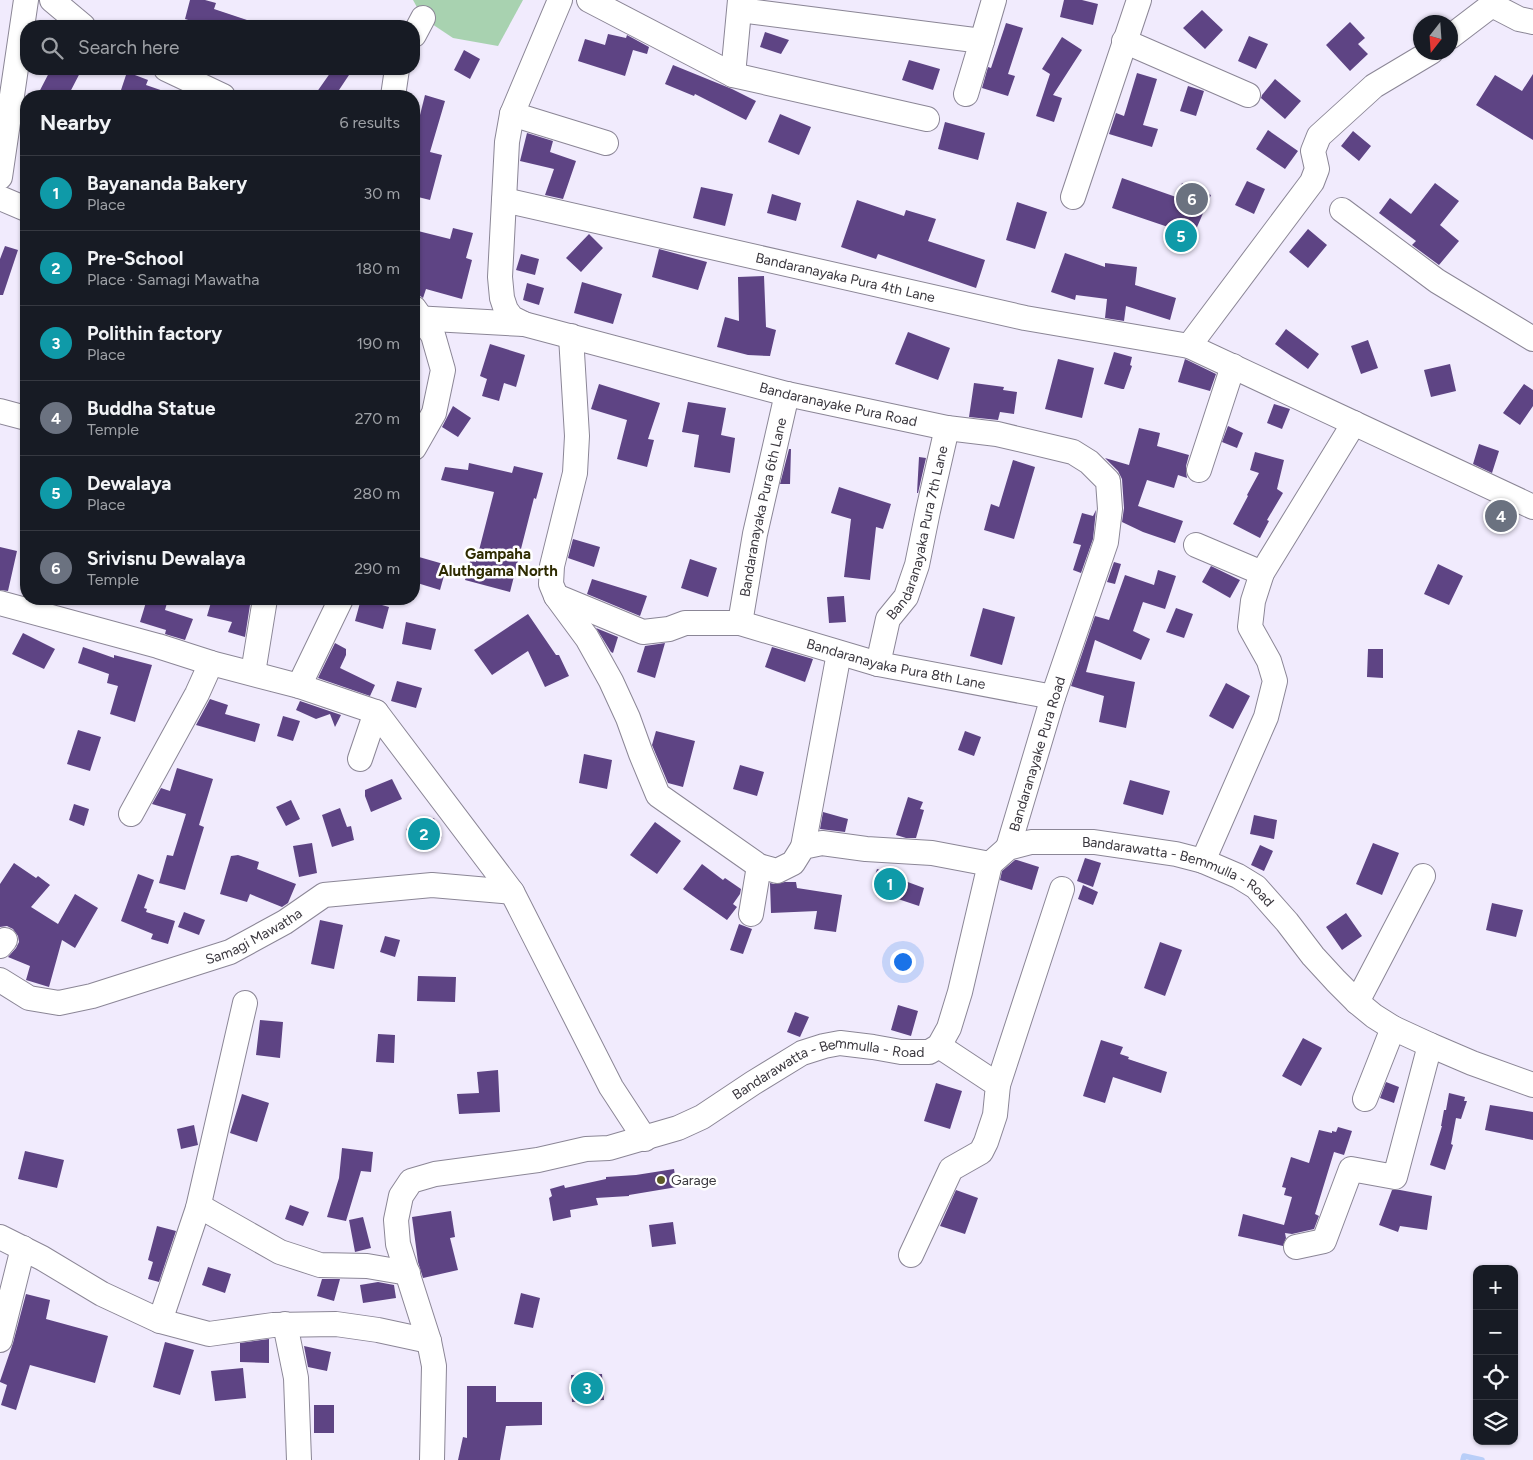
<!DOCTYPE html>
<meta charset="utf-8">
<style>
body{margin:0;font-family:Figtree,sans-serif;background:#20242c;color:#f1f3f6}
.controls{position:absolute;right:15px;bottom:15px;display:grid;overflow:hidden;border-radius:10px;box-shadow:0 1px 4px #0004}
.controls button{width:45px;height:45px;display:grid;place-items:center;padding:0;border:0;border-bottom:1px solid #363941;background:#171b24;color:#f1f3f6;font:25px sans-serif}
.compass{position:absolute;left:1413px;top:15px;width:45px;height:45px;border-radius:50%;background:#171b24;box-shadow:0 1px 4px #0004;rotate:197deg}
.you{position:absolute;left:902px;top:961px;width:18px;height:18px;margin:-12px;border:4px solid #fff;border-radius:50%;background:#1a73e8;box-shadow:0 0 0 8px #1a73e833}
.badge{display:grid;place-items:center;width:32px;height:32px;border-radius:50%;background:#2563eb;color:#fff;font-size:16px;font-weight:700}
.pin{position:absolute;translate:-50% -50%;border:2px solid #fff;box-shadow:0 1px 5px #0006}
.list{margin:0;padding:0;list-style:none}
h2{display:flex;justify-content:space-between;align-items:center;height:65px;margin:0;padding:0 20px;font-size:21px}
h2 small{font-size:16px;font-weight:400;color:#9ea1a6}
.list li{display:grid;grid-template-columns:32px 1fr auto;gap:15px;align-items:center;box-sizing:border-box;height:75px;padding:0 20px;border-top:1px solid #363941}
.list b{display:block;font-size:19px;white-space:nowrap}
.list p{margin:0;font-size:16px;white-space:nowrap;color:#9ea1a6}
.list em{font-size:16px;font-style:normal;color:#9ea1a6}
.icon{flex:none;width:28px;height:28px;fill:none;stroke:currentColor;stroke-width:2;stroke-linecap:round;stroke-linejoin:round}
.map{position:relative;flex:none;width:1533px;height:1460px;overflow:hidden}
.search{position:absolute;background:#171b24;box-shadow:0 1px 4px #0004;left:20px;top:20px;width:400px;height:55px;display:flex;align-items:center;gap:12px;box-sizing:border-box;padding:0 18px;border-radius:20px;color:#9ea1a6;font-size:19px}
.panel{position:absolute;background:#171b24;box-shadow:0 1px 4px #0004;left:20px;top:90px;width:400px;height:515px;border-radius:20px}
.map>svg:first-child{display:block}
.green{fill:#a8d2b0}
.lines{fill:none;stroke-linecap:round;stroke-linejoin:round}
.stream{stroke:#b9cef8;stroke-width:5.5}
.building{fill:#5e4484}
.minor-casing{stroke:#8b8696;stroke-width:26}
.minor{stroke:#fff;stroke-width:24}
.poi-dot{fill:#5d5b28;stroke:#fff;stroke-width:2}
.labels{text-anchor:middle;stroke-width:5;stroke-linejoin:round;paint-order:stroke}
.street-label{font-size:14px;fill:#3a373e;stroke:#fff}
.poi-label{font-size:14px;fill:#3a373e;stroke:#fff;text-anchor:start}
.neighbourhood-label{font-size:15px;font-weight:bold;fill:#2e2b01;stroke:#fff}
</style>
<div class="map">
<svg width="1533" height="1460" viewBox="0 0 1533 1460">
<rect width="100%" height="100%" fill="#f1ebfd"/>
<!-- green -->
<path class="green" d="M413,0H523L498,46L453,38L423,18Z"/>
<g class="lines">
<!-- stream -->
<path class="stream" d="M1463,1460L1464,1456L1482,1460"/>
</g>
<!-- building -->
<path class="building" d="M190,0H205L216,3L214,9L256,23V26H207L185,19Z
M1064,0H1082L1098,4L1093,25L1060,17Z
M1202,10L1223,30L1205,49L1183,28Z
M1350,22L1365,38L1358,44L1368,54L1350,71L1326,45Z
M1006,23L1023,28L1008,74L1015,76L1008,96L982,88L988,67L991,68Z
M765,32L789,40L781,54L760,47Z
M608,34L626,38L627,35L649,47L647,54L633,50L625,76L578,61L585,39L605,45Z
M1249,36L1268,44L1256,69L1238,61Z
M1062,37L1082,50L1053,95L1062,98L1054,122L1036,116L1050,74L1042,69Z
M464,50L480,59L470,79L454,70Z
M909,60L940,69L933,90L902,80Z
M673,65L732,89L756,101L746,120L695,94L694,96L665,84Z
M51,69H82L68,96H37Z
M333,69H339L349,75L335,96H314Z
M127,72L148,80L146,85L172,94V96H119Z
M1137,73L1157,79L1143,125L1158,129L1152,147L1109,134L1116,113L1124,116Z
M1533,74V140L1476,105L1495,75L1522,91Z
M1275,79L1301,101L1285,119L1261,98L1262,95Z
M1188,86L1204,91L1196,116L1180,111Z
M425,95L445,101L430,152L442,155L430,200L414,196V139Z
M780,114L811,127L799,155L768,142Z
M945,122L985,133L978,160L938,149Z
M1268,130L1298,151L1285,169L1256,149Z
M1353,131L1371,146L1359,161L1341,146Z
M527,133L553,141L550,152L576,161L563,199L545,195L554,169L520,161Z
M1122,178L1176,197L1182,183L1211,195L1187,250L1166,240L1171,228L1112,208Z
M1247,181L1265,189L1254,214L1235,205Z
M1435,183L1459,201L1440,225L1459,241L1439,265L1412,245L1416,241L1379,213L1390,198L1411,214Z
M701,187L733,194L725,226L693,218Z
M772,194L801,203L796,221L767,213Z
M857,200L904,216L906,210L936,219L928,241L985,260L976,288L878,254L876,259L841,247Z
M1017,202L1047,212L1035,249L1006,240Z
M453,228L473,233L466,258L472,260L462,299L426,289L423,298L419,295L414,294V230L450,239Z
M1308,229L1327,245L1308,268L1289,252Z
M589,234L603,248L581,272L566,258Z
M5,246L18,250L3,295H0V259Z
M659,249L707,262L698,290L652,277Z
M1065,253L1105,267V263L1137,267L1135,285L1176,298L1170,320L1126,306L1124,321L1105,318L1107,299L1076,295L1075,300L1051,292Z
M521,254L539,259L535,275L516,270Z
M764,276L766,327L776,330L770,356L748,355L717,347L725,317L739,321L738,277Z
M582,282L622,294L613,324L574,313Z
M527,283L544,288L539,305L523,300Z
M1286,329L1319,354L1308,369L1275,344Z
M908,332L950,348L938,380L895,364Z
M1368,340L1378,368L1361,374L1351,346Z
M490,344L525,355L516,387L504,383L499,401L482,396L487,379L480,376Z
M1114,352L1132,357L1130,365L1132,366L1124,389H1122L1104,384Z
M1058,359L1094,368L1082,418L1045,409Z
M1185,359L1216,374L1210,391L1178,382Z
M1450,364L1456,391L1431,397L1424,370Z
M974,383L1004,387L1003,390L1017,392L1014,414L1000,412L998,420L969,417Z
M599,384L660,403L648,439L654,440L647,467L617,459L627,420L591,409Z
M1524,384L1533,390V406L1520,425L1503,413Z
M688,402L726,408L721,435L735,438L730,473L694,467L699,435L682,432Z
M1274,404L1290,409L1282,429L1267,423Z
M453,406L471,418L458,437L442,427Z
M1228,426L1243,433L1237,448L1222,442Z
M1139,428L1160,433L1157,446L1189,455L1186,466V472L1187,478L1178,475L1174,488L1147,480L1138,506L1183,521L1175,543L1143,532L1122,522L1124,508L1122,479L1118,471L1105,458L1129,465Z
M1479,444L1499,451L1492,473L1473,464Z
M789,449H791L790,484H780Z
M1255,452L1284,460L1277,489L1283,493L1267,520L1269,521L1260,538L1233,524L1248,496L1247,495L1259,473L1250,470Z
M919,457L926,458L918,493H917Z
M1013,460L1035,467L1014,539L984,530L991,504L999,507Z
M469,463L512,473L514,466L543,473L536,499L534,498L510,592L465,580L470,561L476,562L494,492L441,480L445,467L468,470Z
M839,487L891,504L883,529L876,527L870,580L844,577L851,519L831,513Z
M1495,504L1515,515L1507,529L1487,518Z
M1096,510L1093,539L1081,573L1073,570L1081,545L1073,543L1082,513L1093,516Z
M573,539L600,547L594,567L568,558Z
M0,547L17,551L8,591L0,590Z
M419,557L447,565L440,590L414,582V574Z
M690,559L717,568L708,597L681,588Z
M1114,562L1121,564L1115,584L1107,582Z
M1438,564L1463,576L1449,605L1424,594Z
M1211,566L1240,580L1230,598L1202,582Z
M1158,570L1176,576L1165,609L1143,602L1133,631L1150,639L1141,660L1095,640L1086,672L1135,682L1126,728L1099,722L1104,696L1071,686L1095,616L1109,620L1125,575L1154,585Z
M592,579L647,596L640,616L587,594Z
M844,596L846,622L829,623L827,597Z
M147,599H153L167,603L165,610L193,619L185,640L165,634L166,630L140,622Z
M212,599H233L250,605L245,637L228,632L232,622L207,616Z
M361,599L389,607L383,629L355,621Z
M983,608L1015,617L1002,665L970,656Z
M1176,608L1193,614L1184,638L1166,632Z
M528,614L556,655H559L569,676L545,687L528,651L492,675L474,650Z
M406,622L436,629L431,650L402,644Z
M596,628L618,637L613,653L611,652Z
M23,633L55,649L44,669L12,654Z
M335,643L346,649V655L340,668L375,685L370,696L318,678Z
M665,643L655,678L637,672L645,646Z
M83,647L114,658V655L152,665L135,722L110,714L118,686L107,683L109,674L78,663Z
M772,647L813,659L805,682L765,667Z
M1368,649H1383V678L1367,677Z
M397,681L422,688L416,708L391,701Z
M1226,683L1250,696L1233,729L1209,716Z
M210,699L228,705L225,714L260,724L255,742L196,725Z
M300,701L341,715L335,727L330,714L316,719L296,710Z
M283,716L300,721L293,741L277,736Z
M78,730L101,737L90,771L67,764Z
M656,731L695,741L683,787L668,783L652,745Z
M965,731L981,737L974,756L958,750Z
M584,754L612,760L607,789L579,783Z
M740,765L764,772L757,796L733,789Z
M177,768L213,779L199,825L204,827L185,890L159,883L167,855L173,856L186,814L152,804L161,788L170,791Z
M392,779L402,799L371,812L365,796V790Z
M1130,780L1170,791L1163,815L1123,804Z
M908,797L923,802L920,809L924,810L916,838H906L896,835Z
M291,800L300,819L286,826L276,807Z
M74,804L89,809L84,826L69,820Z
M340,808L347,827L351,826L354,840L332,847L322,815Z
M823,812L848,819L845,832L820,829Z
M1254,815L1277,820L1274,839L1250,834Z
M434,818L442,838L415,849L406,829Z
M655,822L681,841L657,874L630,855Z
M312,843L317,873L299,877L293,846Z
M1373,843L1399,853L1382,895L1356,884Z
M1260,845L1273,851L1264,871L1251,865Z
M238,855L259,862L257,869L296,884L288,903L282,907L250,894L247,902L220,894L231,856Z
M1085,858L1101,863L1093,887L1077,881Z
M1015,860H1017L1039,867L1032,890L1000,880L1002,871Z
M14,863L36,878L38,876L50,885L31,907L58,924L75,894L98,908L75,948L62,940L49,987L26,980L30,966L8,957L16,948L19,942L18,936L13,929L7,926L0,927V884Z
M702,864L723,880L725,878L741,889L740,894L733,904L737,907L727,920L683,889Z
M877,869L906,878L905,881L924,888L919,906L892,897L891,900L876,895L879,885L873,882Z
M138,874L154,880L144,908L147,909L146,912L175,921L168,944L151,939L153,934L121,921Z
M785,882H796L797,888L842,895L836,932L814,929L817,911L771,913L770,883L774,884Z
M1083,885L1098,892L1093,905L1078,899Z
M1492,903L1523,910L1516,937L1486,930Z
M184,912L205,920L199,935L178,927Z
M1346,913L1362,936L1342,950L1326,927Z
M320,920L343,925L334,969L311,964Z
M739,924L752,929L743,954L730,950Z
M385,936L400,940L395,957L380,952Z
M1160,942L1182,950L1165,996L1144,988Z
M418,976L456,977L455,1002L417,1001Z
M898,1005L918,1011L911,1036L891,1030Z
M795,1012L809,1017L800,1037L787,1032Z
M260,1020L283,1022L280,1058L256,1055Z
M378,1034L395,1035L394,1063L376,1062Z
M1303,1038L1322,1048L1301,1086L1282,1076Z
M1101,1040L1123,1047L1120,1054L1129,1057L1128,1059L1167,1072L1161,1093L1113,1077L1105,1103L1083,1096Z
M498,1070L500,1112L459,1114L457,1094L479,1093L477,1072Z
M1386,1082L1399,1087L1394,1103L1380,1098Z
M936,1083L962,1091L950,1129L924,1121Z
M1449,1093L1465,1097L1464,1101H1467L1461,1119L1456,1118L1451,1144L1453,1145L1445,1170L1430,1165L1442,1126H1441L1444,1110H1446Z
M242,1094L269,1103L257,1142L230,1133Z
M1490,1105L1533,1112V1140L1485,1130Z
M194,1125L198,1145L181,1149L177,1129Z
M1338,1127L1352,1131L1344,1155L1334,1152L1315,1214L1319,1216L1314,1229L1292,1234L1285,1233L1286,1238L1283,1246L1238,1236L1243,1214L1284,1225L1292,1197L1284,1195L1286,1188L1282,1187L1291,1157L1309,1163L1319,1130L1332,1133V1131L1336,1132Z
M342,1148L373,1152L371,1172L361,1171L346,1221L327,1217L339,1178Z
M25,1151L64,1160L57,1188L18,1179Z
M674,1169L677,1187L629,1195V1196L596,1198L598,1205L570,1210L571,1217L553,1221L549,1198L552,1196L550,1189L564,1185L565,1188L606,1179V1177L636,1175Z
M956,1190L978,1198L965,1234L940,1226Z
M1392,1190H1400L1432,1196L1427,1230L1400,1226L1398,1232L1379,1225Z
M290,1205L309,1212L303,1226L285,1219Z
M451,1211L455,1237L450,1238L458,1270L423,1278L418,1262L412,1217Z
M363,1217L371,1248L355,1252L349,1220Z
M673,1222L676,1244L652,1247L649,1225Z
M157,1226L176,1231L159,1282L148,1279L153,1262L148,1260Z
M208,1267L231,1274L225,1293L202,1285Z
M322,1279H340L334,1301L317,1296Z
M378,1282L394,1285L396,1298L363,1303L360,1285Z
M521,1293L540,1298L533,1328L514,1324Z
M26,1294L50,1300L46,1319L108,1336L95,1383L30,1365L16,1410L1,1405L7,1385L0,1382V1381L13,1343Z
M269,1339V1363L240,1362V1343Z
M165,1342L194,1350L180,1395L153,1387Z
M304,1346L331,1352L327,1371L308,1367Z
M243,1368L246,1398L215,1401L211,1371Z
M602,1374L604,1400L572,1402L571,1375Z
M467,1386H496V1402H542V1425L506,1426L500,1460H458L463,1437L467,1438Z
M314,1405H334V1433H314Z"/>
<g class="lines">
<defs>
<g id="minor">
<path d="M52,0L83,26"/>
<path id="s1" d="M560,0L512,114L507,142L500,277L502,298L506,310L512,318L524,324L787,394L947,428L997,434L1073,452L1089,462L1108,481L1110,509L1106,542L1053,697L1008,848"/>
<path d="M589,0L733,75L927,119"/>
<path d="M740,10L982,41L966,94"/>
<path d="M414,35L423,18"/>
<path d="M1450,37L1492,5L1519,19L1533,22"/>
<path d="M982,41L994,0"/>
<path d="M1124,41L1248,95"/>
<path d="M1431,52L1374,86L1319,136L1313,151L1317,169L1312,182L1189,346L1533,507"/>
<path d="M166,69L223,96"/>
<path d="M733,75L740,0"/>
<path d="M393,96L397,69"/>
<path d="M512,114L606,143"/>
<path d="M0,177L26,0"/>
<path d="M1073,197L1139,0"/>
<path d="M0,198L26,209"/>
<path id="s2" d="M504,200L1025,318L1189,346"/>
<path d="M1342,210L1437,281L1533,339"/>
<path d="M414,308L433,335L443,370L434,413L414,448"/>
<path d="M414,318L524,324"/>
<path d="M571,336L577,436L575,473L552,566L551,584L556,596L587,638L611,681L628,718L641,754L658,795L759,866L777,871L793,863L803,847L822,843L866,849L932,853L990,864"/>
<path d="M0,411L26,418"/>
<path d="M1199,470L1233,366"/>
<path d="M1196,545L1262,573"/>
<path id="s3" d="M556,596L643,632L669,629L685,623H740L878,664L1053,697"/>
<path d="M0,603L158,646L211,663L299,686L341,599"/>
<path id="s4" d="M740,623L755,534L787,394"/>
<path id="s5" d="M878,664L888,619L906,597L917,565L928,511L947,428"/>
<path d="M253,673L265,599"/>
<path d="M299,686L376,712L512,892L611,1087L645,1139"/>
<path d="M360,759L376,712"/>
<path d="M131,814L197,694L211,663"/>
<path d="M803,847L839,653"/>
<path d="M1203,861L1266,717L1275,681L1269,661L1250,627L1253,601L1262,573L1354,423"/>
<path d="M751,914L759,866"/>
<path d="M0,946L5,940"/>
<path id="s6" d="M0,980L29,998L59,1003L92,996L230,952L285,922L324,895L432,885L512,892"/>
<path d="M1357,1002L1423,876"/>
<path d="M998,1085L1062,889"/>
<path d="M1365,1099L1393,1028"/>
<path d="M198,1208L206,1210L280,1252L320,1265L367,1266L408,1273"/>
<path d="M0,1237L42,1258L102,1294L160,1321L209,1334L273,1325L336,1324L378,1330L429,1341"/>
<path d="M1296,1247L1324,1241L1351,1169L1395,1177L1430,1045"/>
<path d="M911,1255L951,1169L981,1152L986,1142L995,1115L998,1085L939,1046"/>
<path d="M160,1321L198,1208L245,1003"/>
<path d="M285,1324L296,1378L299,1460"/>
<path d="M0,1340L23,1248"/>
<path id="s7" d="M432,1460L434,1366L429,1341L398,1244L396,1220L401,1196L411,1181L435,1174L538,1160L586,1149L609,1148L678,1128L702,1117L753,1083L802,1053L824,1046L840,1043L873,1047L901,1052H929L939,1046L949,1028L960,992L990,864L1008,848L1031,842H1094L1176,854L1203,861L1238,876L1256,887L1287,922L1313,956L1336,981L1357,1002L1374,1016L1393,1028L1430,1045L1472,1063L1533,1085"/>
</g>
</defs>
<!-- minor casing -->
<use href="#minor" class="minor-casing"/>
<!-- minor -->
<use href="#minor" class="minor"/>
</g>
<!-- markers -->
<circle class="poi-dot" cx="661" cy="1180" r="5"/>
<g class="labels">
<!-- street labels -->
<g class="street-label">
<text dy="5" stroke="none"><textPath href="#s2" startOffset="350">Bandaranayaka Pura 4th Lane</textPath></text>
<text dy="5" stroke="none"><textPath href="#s1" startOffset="669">Bandaranayake Pura Road</textPath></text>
<text dy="5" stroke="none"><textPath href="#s4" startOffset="118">Bandaranayaka Pura 6th Lane</textPath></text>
<text dy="5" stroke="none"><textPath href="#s5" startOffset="139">Bandaranayaka Pura 7th Lane</textPath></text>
<text dy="5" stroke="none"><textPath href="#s3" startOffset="354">Bandaranayaka Pura 8th Lane</textPath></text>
<text transform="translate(1037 754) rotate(-73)" y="5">Bandaranayake Pura Road</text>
<text dy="5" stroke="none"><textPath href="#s7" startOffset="1238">Bandarawatta - Bemmulla - Road</textPath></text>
<text dy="5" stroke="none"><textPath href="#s6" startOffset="271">Samagi Mawatha</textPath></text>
<text dy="5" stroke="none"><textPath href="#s7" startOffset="728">Bandarawatta - Bemmulla - Road</textPath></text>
</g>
<!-- poi labels -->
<g class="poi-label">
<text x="671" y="1185">Garage</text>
</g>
<!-- neighbourhood labels -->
<g class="neighbourhood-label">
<text x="498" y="559">Gampaha<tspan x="498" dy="17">Aluthgama North</tspan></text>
</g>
</g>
</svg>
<div class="controls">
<button>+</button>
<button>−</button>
<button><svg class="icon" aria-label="locate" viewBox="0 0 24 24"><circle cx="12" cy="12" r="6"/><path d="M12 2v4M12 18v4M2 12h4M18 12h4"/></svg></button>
<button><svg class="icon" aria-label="layers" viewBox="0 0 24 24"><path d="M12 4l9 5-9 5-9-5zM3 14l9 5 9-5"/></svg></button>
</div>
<svg class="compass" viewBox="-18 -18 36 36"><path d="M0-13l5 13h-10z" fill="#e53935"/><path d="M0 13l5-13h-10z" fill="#9ea1a6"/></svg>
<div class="you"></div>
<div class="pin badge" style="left:890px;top:884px;background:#0f9aa8">1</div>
<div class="pin badge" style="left:424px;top:834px;background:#0f9aa8">2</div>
<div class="pin badge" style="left:587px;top:1388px;background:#0f9aa8">3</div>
<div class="pin badge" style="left:1501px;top:516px;background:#6b7280">4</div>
<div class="pin badge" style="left:1181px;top:236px;background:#0f9aa8">5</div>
<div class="pin badge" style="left:1192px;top:199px;background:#6b7280">6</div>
<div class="search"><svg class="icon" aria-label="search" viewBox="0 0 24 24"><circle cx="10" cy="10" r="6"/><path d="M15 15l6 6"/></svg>Search here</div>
<section class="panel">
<h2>Nearby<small>6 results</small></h2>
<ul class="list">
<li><span class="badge" style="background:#0f9aa8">1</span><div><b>Bayananda Bakery</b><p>Place</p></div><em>30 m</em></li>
<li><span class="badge" style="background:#0f9aa8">2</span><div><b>Pre-School</b><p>Place · Samagi Mawatha</p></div><em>180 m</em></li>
<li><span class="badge" style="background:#0f9aa8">3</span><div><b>Polithin factory</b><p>Place</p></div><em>190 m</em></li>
<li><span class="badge" style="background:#6b7280">4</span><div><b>Buddha Statue</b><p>Temple</p></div><em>270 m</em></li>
<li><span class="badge" style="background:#0f9aa8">5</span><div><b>Dewalaya</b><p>Place</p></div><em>280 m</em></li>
<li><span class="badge" style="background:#6b7280">6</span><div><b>Srivisnu Dewalaya</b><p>Temple</p></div><em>290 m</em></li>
</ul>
</section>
</div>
